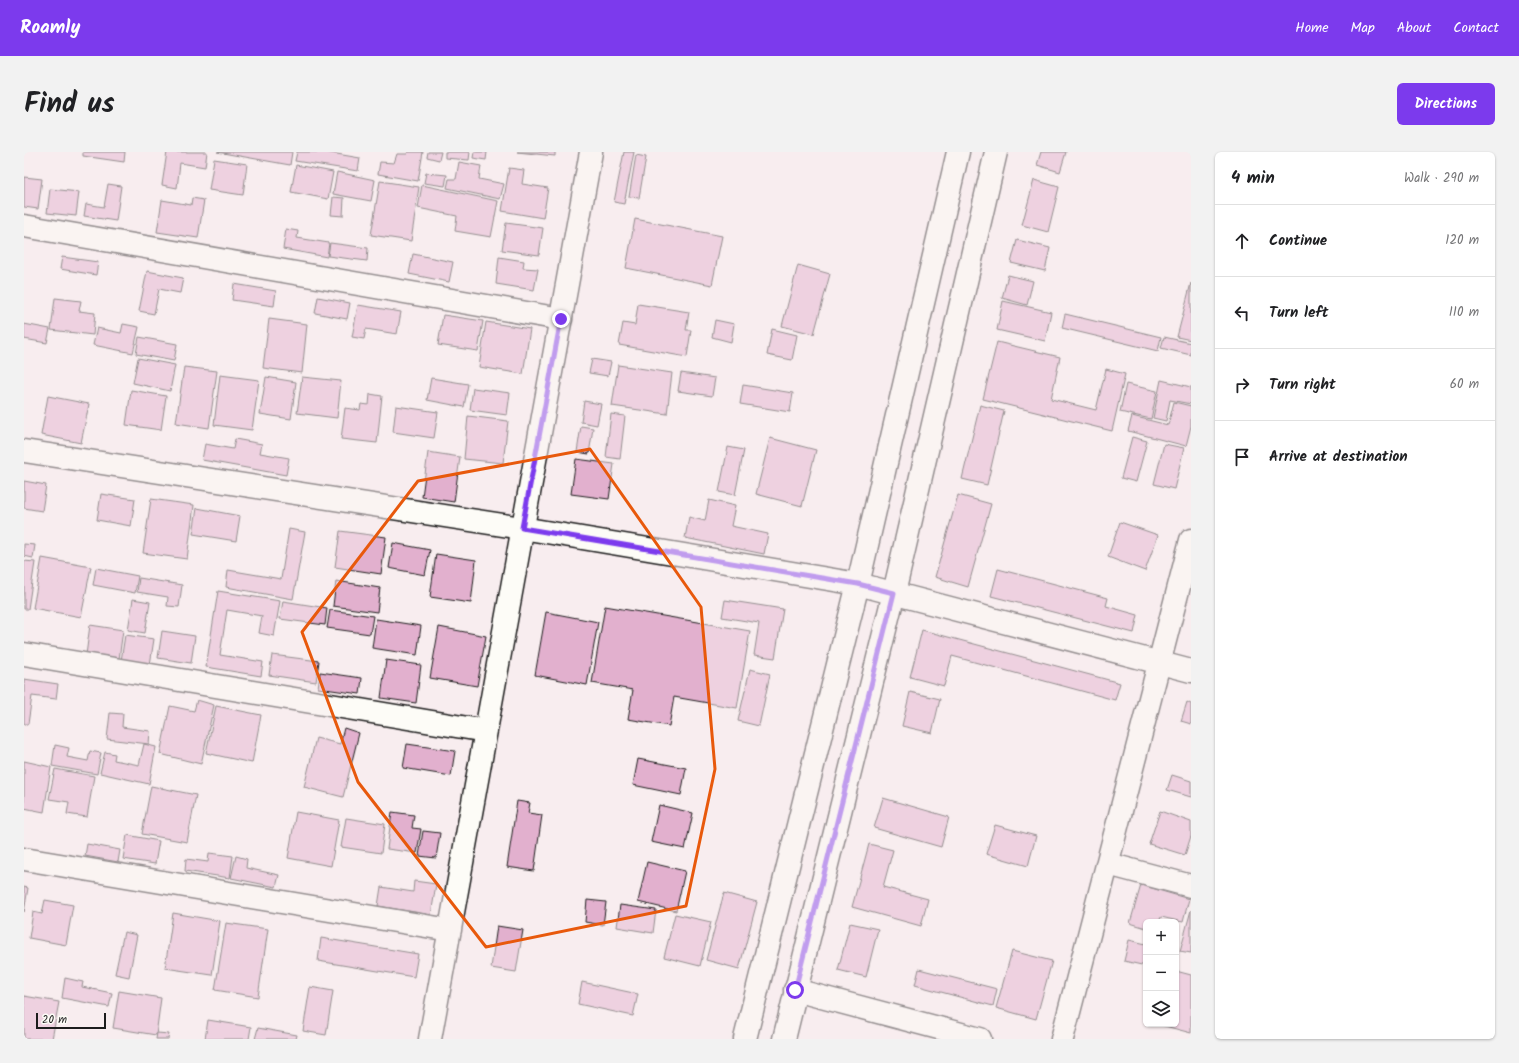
<!DOCTYPE html>
<meta charset="utf-8">
<style>
body{margin:0;font-family:Kalam,sans-serif;background:#f2f2f2;color:#202124}
.controls{position:absolute;right:12px;bottom:12px;display:grid;overflow:hidden;border-radius:6px;box-shadow:0 1px 3px #0004}
.controls button{width:36px;height:36px;display:grid;place-items:center;padding:0;border:0;border-bottom:1px solid #e0e0e0;background:#fff;color:#202124;font:20px sans-serif}
.scale{position:absolute;left:12px;bottom:10px;width:70px;box-sizing:border-box;padding-left:4px;border:2px solid #1c1c1c;border-top:0;font-size:11px;line-height:14px;white-space:nowrap;color:#1c1c1c;-webkit-text-stroke:3px #fdfcf7;paint-order:stroke}
.stop{position:absolute;width:12px;height:12px;margin:-9px;border:3px solid #7c3aed;border-radius:50%;background:#fff}
.stop.end{background:#7c3aed;border-color:#fff;box-shadow:0 1px 4px #0008}
.list{margin:0;padding:0;list-style:none}
h2{display:flex;justify-content:space-between;align-items:center;height:52px;margin:0;padding:0 16px;font-size:17px}
h2 small{font-size:13px;font-weight:400;color:#757577}
.list li{display:grid;grid-template-columns:26px 1fr auto;gap:12px;align-items:center;box-sizing:border-box;height:72px;padding:0 16px;border-top:1px solid #e0e0e0}
.list b{display:block;font-size:15px;white-space:nowrap}
.list em{font-size:13px;font-style:normal;color:#757577}
.icon{flex:none;width:22px;height:22px;fill:none;stroke:currentColor;stroke-width:2;stroke-linecap:round;stroke-linejoin:round}
.map{position:relative;flex:none;width:1167px;height:887px;overflow:hidden;border-radius:6px}
header{display:flex;align-items:center;gap:24px;box-sizing:border-box;height:56px;padding:0 20px;background:#7c3aed;color:#fff}
header strong{font-size:19px}
nav{display:flex;gap:22px;margin-inline-start:auto;font-size:14px}
.intro{display:flex;align-items:center;justify-content:space-between;box-sizing:border-box;height:96px;padding:0 24px}
h1{margin:0;font-size:28px}
.button{padding:10px 18px;border-radius:6px;background:#7c3aed;color:#fff;font-size:14px;font-weight:700}
main{display:flex;gap:24px;padding:0 24px}
aside{flex:1;background:#fff;border-radius:6px;box-shadow:0 1px 3px #0004}
.map>svg:first-child{display:block}
.building{fill:#e2b0ce;stroke:#1c1c1c}
.lines{fill:none;stroke-linecap:round;stroke-linejoin:round}
.minor-casing{stroke:#1c1c1c;stroke-width:25}
.secondary-casing{stroke:#1c1c1c;stroke-width:25}
.minor{stroke:#fdfcf7;stroke-width:22}
.secondary{stroke:#fdfcf7;stroke-width:22}
.route{stroke:#7c3aed;stroke-width:5}
.marked{fill:none;stroke:#e8590c;stroke-width:3;stroke-linejoin:round}
</style>
<header>
<strong>Roamly</strong>
<nav><a>Home</a><a>Map</a><a>About</a><a>Contact</a></nav>
</header>
<div class="intro"><h1>Find us</h1><a class="button">Directions</a></div>
<main>
<div class="map">
<svg width="1167" height="887" viewBox="0 0 1167 887">
<rect width="100%" height="100%" fill="#f8edef"/>
<filter id="ink" filterUnits="userSpaceOnUse"><feTurbulence type="fractalNoise" baseFrequency=".025" numOctaves="2"/><feDisplacementMap in="SourceGraphic" scale="8" xChannelSelector="R" yChannelSelector="G"/><feConvolveMatrix kernelMatrix="1 2 1 2 8 2 1 2 1" color-interpolation-filters="sRGB"/></filter>
<g filter="url(#ink)">
<!-- building -->
<path class="building" d="M59,0H101L100,10L59,4Z
M143,0H183L181,15L156,11L153,36L138,33Z
M193,0H268L266,13Z
M273,0H301L336,6L334,19L271,9Z
M384,0H399L394,29L354,22L356,10L370,11L373,2H383Z
M404,0H417L415,8L403,5Z
M421,0H446L445,8L421,6Z
M450,0H463L462,8L449,6Z
M493,0H531V4Z
M600,0H610L600,52L590,50Z
M1017,0H1042L1036,20L1013,13Z
M612,3L622,5L615,46L605,45Z
M190,7L223,12L219,43L185,38Z
M435,10L457,14L455,27L480,32L476,47L423,36L425,27H432Z
M272,13L309,20L304,47L267,40Z
M485,16L500,18L498,32L524,36L519,66L478,59Z
M313,20L351,28L347,49L309,42Z
M402,21L423,23L421,34L400,31Z
M0,25L18,27L14,57L0,55Z
M1010,28L1035,35L1024,80L998,73Z
M356,29L395,35L387,89L347,83Z
M84,32L97,34L92,69L60,64L62,52L80,55Z
M398,33L474,49L467,85L431,79L433,64L394,56Z
M26,37L55,40L52,64L23,61Z
M309,45L320,46L319,64L307,63Z
M168,46L180,48L174,86L133,80L138,48L167,53Z
M611,67L698,84L688,133L602,116Z
M482,71L519,76L515,103L478,98Z
M262,77L274,79L273,86L305,91L303,105L259,97Z
M993,88L1026,96L1021,119L987,111Z
M306,91L344,96L343,109L304,104Z
M389,102L429,110L425,130L385,122Z
M38,105L74,110L72,123L36,117Z
M475,105L500,109L499,116L514,117L510,138L472,132Z
M774,113L806,122L790,182L758,174Z
M123,119L159,126L156,141L135,137L130,162L115,159Z
M984,123L1009,129L1003,153L978,146Z
M1167,131V188L1153,185Z
M210,132L252,139L250,154L208,148Z
M294,145L326,151L323,167L291,161Z
M31,146L57,149L55,159L71,161L69,183L27,178Z
M979,149L1027,160L1021,189L973,178Z
M614,152L665,160L662,178H667L663,205L595,193L599,171L611,173Z
M334,153L377,160L373,182L342,177L340,187L328,185Z
M1041,162L1137,185L1134,199L1038,176Z
M419,163L459,169L454,199L414,193Z
M245,167L283,172L278,221L239,216Z
M691,168L710,172L707,190L688,185Z
M462,170L506,177L499,222L455,215Z
M0,172L26,177L23,191L0,187Z
M99,172L115,175L109,201L69,193L73,176L97,181Z
M748,177L773,183L768,208L743,203Z
M115,185L153,192L150,209L112,202Z
M1140,185L1167,191V203L1137,196Z
M973,190L1036,205L1027,247L1072,258L1082,217L1101,222L1088,279L959,247Z
M114,206L151,213L146,239L109,231Z
M568,207L587,210L584,224L565,221Z
M594,213L648,221L643,262L588,254Z
M160,215L193,219L185,276L152,271Z
M657,221L691,226L688,244L654,239Z
M196,223L235,228L228,278L190,273Z
M242,225L272,230L267,267L236,262Z
M278,225L317,229L313,266L273,261Z
M407,226L444,232L440,255L403,248Z
M1137,228L1167,235V252L1146,248L1142,269L1129,266Z
M1102,232L1133,239L1127,267L1096,260Z
M719,233L769,241L766,260L716,252Z
M449,236L486,241L483,263L446,258Z
M107,238L142,244L137,278L102,273Z
M346,242L358,244L353,291L317,287L321,256L336,258L337,252L345,253Z
M24,244L65,252L57,291L17,283Z
M560,249L577,252L573,273L557,270Z
M1150,250L1167,254V274L1162,294L1104,279L1108,264L1144,273Z
M956,253L980,259L963,333L938,327Z
M372,254L414,260L410,286L369,280Z
M587,262L601,264L596,307L582,305Z
M444,264L484,269L479,311L440,307Z
M557,274L569,276L565,302L553,300Z
M1108,285L1123,289L1112,330L1097,326Z
M746,286L792,298L778,354L732,342Z
M211,287L238,292L236,301L265,306L262,323L178,308L181,292L209,297Z
M1140,292L1160,296L1150,337L1130,332Z
M704,295L720,298L711,343L695,340Z
M404,300L436,305L430,350L398,345Z
M552,307L590,312L585,347L547,342Z
M0,329L22,333L18,359L0,356Z
M77,342L111,347L107,374L73,368Z
M934,343L967,352L944,435L911,425Z
M127,347L170,353L163,407L119,401Z
M685,348L711,354L707,374L744,382L740,402L661,386L665,365L681,369Z
M173,356L216,364L212,389L169,382Z
M1096,370L1134,383L1121,419L1084,405Z
M265,377L281,380L269,447L202,435L204,418L257,427Z
M316,379L362,385L357,422L311,415Z
M369,391L406,398L401,423L365,416Z
M0,392L11,393L9,406L0,404Z
M412,402L452,408L447,451L406,445Z
M18,406L67,415L57,465L9,456Z
M0,409L11,410L4,457H0Z
M72,416L114,424L111,441L69,433Z
M974,417L1084,446L1082,454L1114,463L1110,481L967,444Z
M115,426L158,433L155,455L143,454L144,445L113,440Z
M312,429L356,436L353,460L309,454Z
M194,439L256,449L250,484L235,481L238,464L203,458L196,503L239,510L237,524L182,515Z
M109,447L126,450L121,481L104,478Z
M701,448L759,457L751,506L730,503L735,471L698,465Z
M259,449L303,456L301,473L256,467Z
M581,454L726,479L713,556L650,545L645,574L604,567L609,538L568,531Z
M306,458L349,464L346,482L303,476Z
M522,460L574,470L563,533L511,523Z
M352,467L397,474L393,503L348,496Z
M66,473L99,478L95,507L62,503Z
M415,475L462,484L453,534L406,526Z
M898,478L1096,531L1091,548L928,504L920,534L886,525Z
M138,479L171,484L167,511L134,506Z
M101,483L130,487L126,513L97,509Z
M248,503L295,509L292,530L245,523Z
M362,508L397,513L392,551L357,546Z
M726,517L746,522L735,574L714,569Z
M296,520L338,526L336,542L294,536Z
M0,527L34,532L32,547L8,544L4,572H0Z
M886,540L916,547L908,581L878,574Z
M173,548L190,553L177,612L136,602L146,554L170,559Z
M1163,550L1167,552V572L1157,569Z
M192,554L237,563L228,611L182,601Z
M86,561L99,562L98,575L126,579L125,592L83,587Z
M320,576L335,581L319,645L280,635L292,586L316,592Z
M120,592L132,595L125,632L76,621L81,600L91,602L90,608L115,613Z
M383,592L431,599L427,624L379,616Z
M31,593L45,596L43,605L64,609L66,599L77,601L73,622L28,614Z
M614,607L662,616L657,643L609,633Z
M0,609L27,615L20,660L0,656Z
M31,617L70,624L63,665L43,662L45,650L25,647Z
M1148,623L1167,629V645L1143,638Z
M127,634L172,643L163,690L118,682Z
M859,646L925,665L917,695L850,676Z
M493,649L506,651L504,661L518,663L510,719L483,715Z
M635,653L669,661L661,697L627,690Z
M1136,659L1167,670V684L1161,703L1125,692Z
M272,660L315,668L307,714L264,706Z
M368,660L390,663L388,676L397,677L393,701L363,697Z
M322,666L361,672L357,701L317,695Z
M971,673L1012,684L1004,714L962,702Z
M399,679L416,681L412,706L395,704Z
M103,683L135,689L131,712L99,707Z
M63,692L96,698L94,710L61,704Z
M845,692L869,698L859,735L904,747L897,774L828,755Z
M185,701L209,704L206,726L161,719L162,707L184,710Z
M212,704L223,707L222,716L255,723L252,735L207,726Z
M623,710L661,719L652,759L614,750Z
M390,729L412,732L407,763L354,754L357,735L389,740Z
M1117,733L1165,747L1159,770L1137,765L1135,770H1122V776L1106,771Z
M0,735L4,736L0,760Z
M700,741L733,750L715,817L682,808Z
M21,748L49,753L42,793L5,786L9,760L18,762Z
M563,748L582,750L579,773L561,770Z
M596,753L632,758L629,781L593,775Z
M1167,758V801L1156,799Z
M149,761L196,769L188,823L141,816Z
M651,762L687,770L676,814L640,805Z
M202,771L244,777L234,845L191,838Z
M826,771L854,777L842,825L814,818Z
M473,774L499,778L492,820L467,816Z
M100,780L113,783L105,825L91,822Z
M297,786L394,802L390,825L294,809Z
M1105,788L1122,792V814L1100,809Z
M988,799L1028,809L1012,867L972,856Z
M895,817L973,837L969,854L891,833Z
M1152,819L1167,823V881L1137,873L1152,872Z
M41,826L59,830L58,835L88,841L85,855L38,846Z
M558,830L614,842L609,864L554,852Z
M286,835L309,839L302,883L279,879Z
M95,839L137,846L132,883L89,876Z
M0,844L35,850L28,887H0Z
M184,868L227,875L225,887H181Z
M234,876L273,883L272,887H231Z
M133,881L145,882L144,887H132Z"/>
<g class="lines">
<defs>
<path id="minor" d="M0,74L537,167
M0,299L498,376L834,432L1167,519
M0,502L462,579
M0,707L426,778
M1084,712L1167,734
M771,838L956,887
M406,887L567,0
M1038,887L1167,388"/>
<path id="secondary" d="M721,887L834,432L934,0
M760,887L870,441L972,0"/>
</defs>
<!-- minor casing -->
<use href="#minor" class="minor-casing"/>
<!-- secondary casing -->
<use href="#secondary" class="secondary-casing"/>
<!-- minor -->
<use href="#minor" class="minor"/>
<!-- secondary -->
<use href="#secondary" class="secondary"/>
</g>
</g>
<g class="lines" filter="url(#ink)">
<!-- route -->
<path class="route" d="M537,167L498,376L834,432L870,441L771,838"/>
</g>
<!-- marked area -->
<path d="M0 0H1167V887H0ZM566,297L677,455L691,617L662,754L462,795L334,630L278,480L394,329Z" fill="#f8edef" fill-opacity=".55" fill-rule="evenodd"/>
<path class="marked" d="M566,297L677,455L691,617L662,754L462,795L334,630L278,480L394,329Z"/>
</svg>
<div class="controls">
<button>+</button>
<button>−</button>
<button><svg class="icon" aria-label="layers" viewBox="0 0 24 24"><path d="M12 4l9 5-9 5-9-5zM3 14l9 5 9-5"/></svg></button>
</div>
<div class="scale">20 m</div>
<div class="stop" style="left:771px;top:838px"></div>
<div class="stop end" style="left:537px;top:167px"></div>
</div>
<aside>
<h2>4 min<small>Walk · 290 m</small></h2>
<ul class="list">
<li><svg class="icon" aria-label="ahead" viewBox="0 0 24 24"><path d="M12 20V5M6 11l6-6 6 6"/></svg><div><b>Continue</b></div><em>120 m</em></li>
<li><svg class="icon" aria-label="left" viewBox="0 0 24 24"><path d="M17 20v-9H6M10 6l-5 5 5 5"/></svg><div><b>Turn left</b></div><em>110 m</em></li>
<li><svg class="icon" aria-label="right" viewBox="0 0 24 24"><path d="M7 20v-9h11M14 6l5 5-5 5"/></svg><div><b>Turn right</b></div><em>60 m</em></li>
<li><svg class="icon" aria-label="arrive" viewBox="0 0 24 24"><path d="M6 21V4h12l-3 4 3 4H6"/></svg><div><b>Arrive at destination</b></div></li>
</ul>
</aside>
</main>
